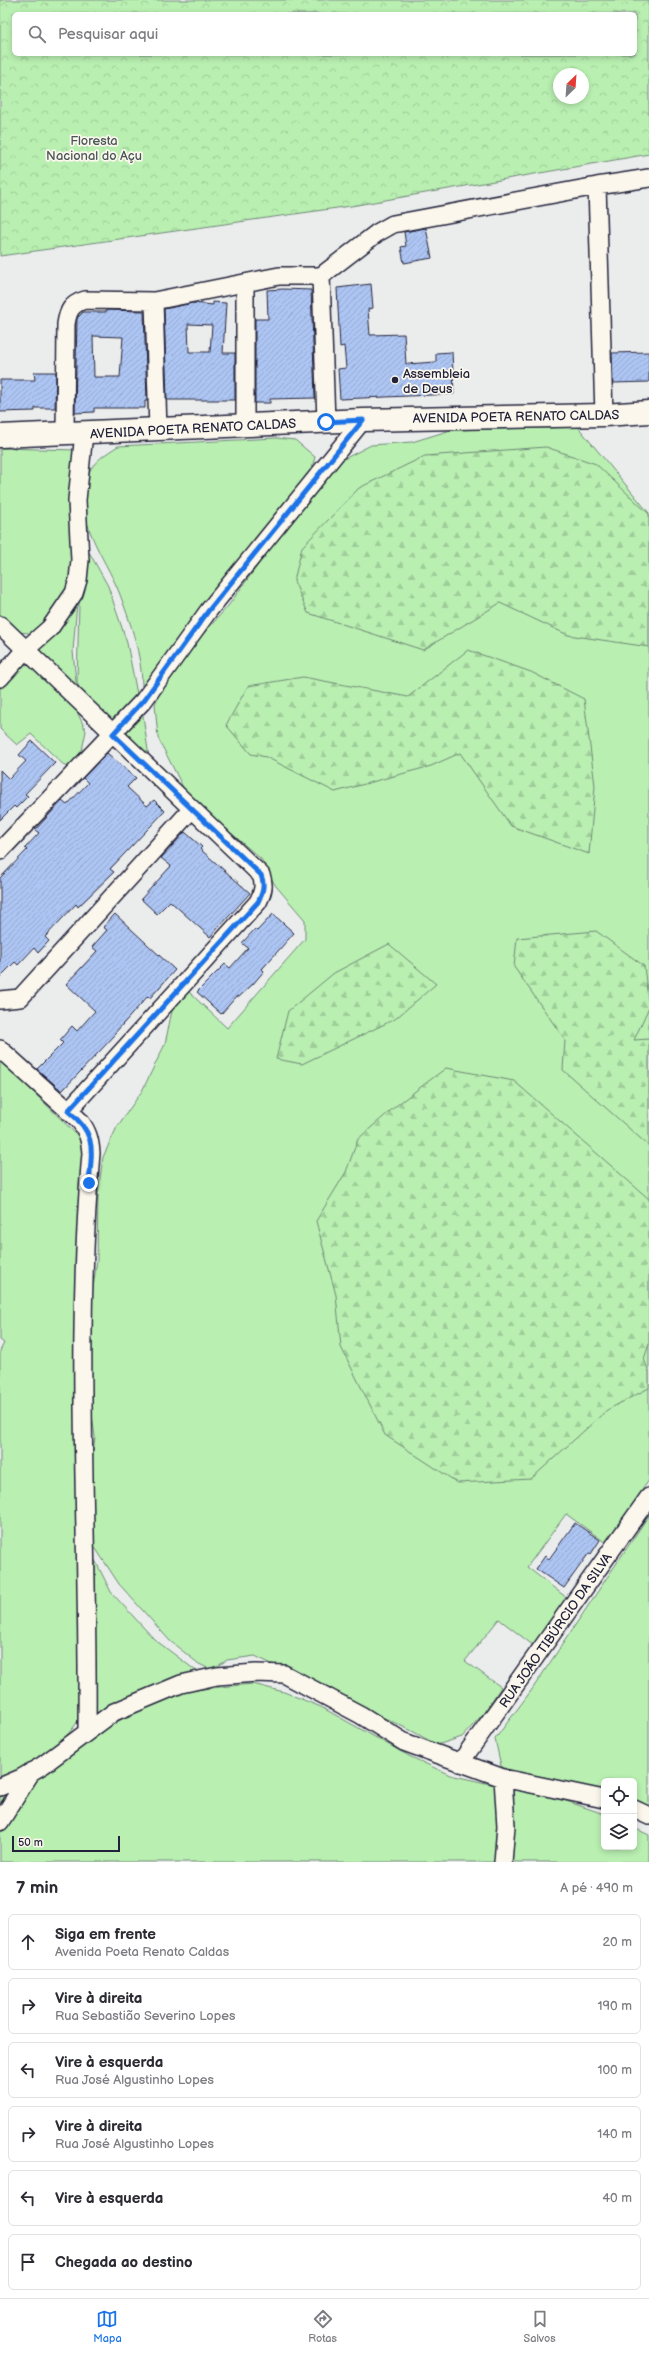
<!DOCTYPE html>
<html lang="pt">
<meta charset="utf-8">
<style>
body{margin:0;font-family:"Balsamiq Sans",sans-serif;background:#f2f2f3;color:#2b2b33}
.controls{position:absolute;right:12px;bottom:12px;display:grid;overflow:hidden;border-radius:6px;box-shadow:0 2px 6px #0003}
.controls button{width:36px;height:36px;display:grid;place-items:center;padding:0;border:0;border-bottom:1px solid #e1e1e2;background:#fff;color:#2b2b33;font:20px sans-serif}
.compass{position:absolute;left:553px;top:68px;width:36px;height:36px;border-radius:50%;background:#fff;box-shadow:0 2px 6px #0003;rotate:25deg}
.scale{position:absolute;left:12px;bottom:10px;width:108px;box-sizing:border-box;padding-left:4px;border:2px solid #22223b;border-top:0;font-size:11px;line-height:14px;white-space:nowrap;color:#22223b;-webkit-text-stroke:3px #fbf7ec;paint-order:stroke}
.stop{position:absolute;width:12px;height:12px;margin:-9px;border:3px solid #1a73e8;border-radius:50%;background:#fff}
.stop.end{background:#1a73e8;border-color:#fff;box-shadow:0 1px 4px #0008}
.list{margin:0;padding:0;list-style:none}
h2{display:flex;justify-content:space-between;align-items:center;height:52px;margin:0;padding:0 16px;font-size:17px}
h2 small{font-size:13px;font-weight:400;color:#7c7c81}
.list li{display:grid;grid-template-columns:26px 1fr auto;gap:12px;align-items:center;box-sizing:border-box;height:56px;margin:0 8px 8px;padding:0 8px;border:1px solid #e1e1e2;border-radius:6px}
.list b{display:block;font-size:15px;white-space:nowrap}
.list p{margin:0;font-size:13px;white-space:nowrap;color:#7c7c81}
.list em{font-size:13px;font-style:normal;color:#7c7c81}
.icon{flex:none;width:22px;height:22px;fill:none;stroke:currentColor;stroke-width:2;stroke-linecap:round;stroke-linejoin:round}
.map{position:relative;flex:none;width:649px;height:1862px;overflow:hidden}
.search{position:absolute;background:#fff;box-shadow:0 2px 6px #0003;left:12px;right:12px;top:12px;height:44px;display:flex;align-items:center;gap:10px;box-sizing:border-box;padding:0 14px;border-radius:6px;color:#7c7c81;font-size:15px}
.sheet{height:436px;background:#fff}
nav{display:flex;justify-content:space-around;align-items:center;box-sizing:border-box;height:56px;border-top:1px solid #e1e1e2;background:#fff;font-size:11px;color:#7c7c81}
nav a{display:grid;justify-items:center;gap:2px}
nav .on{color:#1a73e8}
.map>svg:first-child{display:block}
.grass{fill:#b9efb1;stroke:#6e8876}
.forest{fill:url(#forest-firs);stroke:#6e8876}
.park{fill:url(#park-crowns);stroke:#6e8876;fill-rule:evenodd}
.building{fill:url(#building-hatch);stroke:#22223b;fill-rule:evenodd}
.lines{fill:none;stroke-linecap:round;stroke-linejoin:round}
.street-casing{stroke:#22223b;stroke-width:20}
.secondary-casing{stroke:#22223b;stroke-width:25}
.street{stroke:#fbf7ec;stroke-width:17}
.secondary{stroke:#fbf7ec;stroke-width:22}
.route{stroke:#1a73e8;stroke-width:5}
.poi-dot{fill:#22223b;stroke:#fbf7ec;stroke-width:1.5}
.labels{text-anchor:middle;stroke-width:3.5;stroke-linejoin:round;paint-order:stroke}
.park-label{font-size:13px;fill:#485558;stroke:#fbf7ec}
.poi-label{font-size:13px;fill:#22223b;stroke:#fbf7ec;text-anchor:start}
.street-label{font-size:13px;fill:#22223b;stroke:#fbf7ec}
</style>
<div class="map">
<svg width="649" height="1862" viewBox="0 0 649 1862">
<defs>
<pattern id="forest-firs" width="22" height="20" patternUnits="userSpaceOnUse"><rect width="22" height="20" fill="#b9efb1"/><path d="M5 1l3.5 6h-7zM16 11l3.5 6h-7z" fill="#9fcd99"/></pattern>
<pattern id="park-crowns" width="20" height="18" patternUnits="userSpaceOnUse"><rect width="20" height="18" fill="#b9efb1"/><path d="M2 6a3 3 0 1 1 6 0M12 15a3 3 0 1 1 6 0" fill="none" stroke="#9fcd99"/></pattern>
<pattern id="building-hatch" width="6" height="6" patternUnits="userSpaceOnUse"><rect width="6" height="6" fill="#adc5f3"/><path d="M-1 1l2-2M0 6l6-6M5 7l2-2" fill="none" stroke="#95a9d1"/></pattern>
</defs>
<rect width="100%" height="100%" fill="#ebeded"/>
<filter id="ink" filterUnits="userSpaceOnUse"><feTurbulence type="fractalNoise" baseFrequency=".025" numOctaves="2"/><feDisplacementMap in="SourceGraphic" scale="8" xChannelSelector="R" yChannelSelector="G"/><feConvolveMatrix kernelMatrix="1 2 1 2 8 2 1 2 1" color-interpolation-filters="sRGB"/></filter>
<g filter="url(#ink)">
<!-- grass -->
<path class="grass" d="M578,427L649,513V1480L606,1543L566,1514L527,1567L567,1598L534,1646L499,1619L465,1661L501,1687L484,1713L462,1737L437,1745L414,1732L255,1656L227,1660L212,1670L199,1664L170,1641L119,1584L94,1546L90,1476L95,1437L86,1369L92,1295L97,1260L98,1194L103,1157L117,1127L142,1091L165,1044L173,1006L189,992L227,1028L305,939V920L275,885L261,859L187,795L158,738L155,704L168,674L228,606L291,520L340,461L371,445L412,442L451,430Z
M276,438L295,440L315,457L312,468L234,570L142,686C142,655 130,621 119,592C104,555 72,519 88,475C92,462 107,453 118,446Z
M0,448L77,450L73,583L45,625L30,633L16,632L0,614Z
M89,552L108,586L127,643L138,699L117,723L92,710L77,683L79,602Z
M77,603L73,651L77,691L34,650Z
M24,664L37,668L75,707L86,731L81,755L68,769L31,734L17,745L0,729V689Z
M142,709L150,764L122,735Z
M0,1059L81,1139L83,1162L81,1584L78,1721C61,1748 28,1765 0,1778V1351L4,1343L0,1340Z
M649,1515V1815L634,1810V1781H604V1799L514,1775L501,1766L495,1739L531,1691Z
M95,1560L111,1592L154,1639L199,1673L92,1723L95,1655Z
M253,1684L284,1692L321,1707L409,1756L450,1775L566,1801L604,1814V1847H634V1828L649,1835V1862H0V1794C42,1786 71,1750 106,1729C124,1717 146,1705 165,1697C187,1689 230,1686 253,1684Z"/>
<!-- forest -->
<path class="forest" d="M546,447L596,464L649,514V647L568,635L500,603L423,650L308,613L294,581L302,547L359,488L425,456Z
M468,650L531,672L584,699L595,786L589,854L511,826L460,753L431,766L335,792L266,757L251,754L226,725L248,686L303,677L408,697Z
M596,931L644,966L649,1007L634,1040L649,1039V1146L563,1070L565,1040L514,967L517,938Z
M389,944L436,984L395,1019L302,1064L276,1059L288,1011L334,973Z
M446,1068L514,1081L649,1199V1344L644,1359L649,1372V1388L607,1410L531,1479L458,1483L385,1435L341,1347L336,1295L316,1221L346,1172L358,1139L397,1105Z"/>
<!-- park -->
<path class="park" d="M0,0H649V154L351,206L0,256ZM14,14H635V54H14ZM559,74H583V98H559Z"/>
<!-- building -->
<path class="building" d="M426,228L432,258L404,263L401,247L406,246L404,232Z
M371,284L373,308L368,309L370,335L404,334L406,364L436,362V353L452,352L454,394L340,399L338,369L346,368L344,346L340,347L337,288Z
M283,289L311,290L315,398L270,399V403H255V319H268L267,290Z
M213,302L226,303L223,353H235V400H167L164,309L193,303L213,305ZM188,324L212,325L210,352H189Z
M106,310L144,311L147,401H145V408H94V412L75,413L77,318L83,312H106ZM93,336L123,337L120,377H94Z
M649,352V382L613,383L612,353Z
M34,372H56L55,408H35V411L0,412V380H35Z
M32,741L55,763L25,794L28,796L16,808L14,806L0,820V770L9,779L26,761L19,755Z
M107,753L136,778L127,787L147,806L154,800L165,811L110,869L114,872L78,907L76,904L45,937L49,941L38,953L34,948L18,965L15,962L0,977V878L27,850L25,848L39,833L35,830L62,801L67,805L88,783L83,778Z
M185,832L202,847L200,849L250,893L210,937L170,901L157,914L141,899L171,866L161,858Z
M115,914L175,970L150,998L148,996L114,1034L115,1035L62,1091L37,1069L63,1043L60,1040L72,1026L77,1031L95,1011L66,984L97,951L92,947L107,930L103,927Z
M273,914L294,933L262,969L264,971L253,984L239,997L237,996L221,1014L197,992L225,964L230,968L248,948L242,943L255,929L257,931Z
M575,1523L600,1540L591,1554L589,1553L564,1588L536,1569L545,1556L549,1559Z"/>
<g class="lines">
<defs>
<path id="street" d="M597,186L604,415
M321,276L326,422
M245,283V425
M154,301L158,430
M65,434L66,324C68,311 71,304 85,300L154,301L279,276H321L377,233L393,224L597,186L649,178
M0,625L261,875C265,885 263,892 258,902L68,1111
M0,678L25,650L50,628L74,593L78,580L80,560L77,500L84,433
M0,851L144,700L209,610L363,420
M0,1000L20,998L191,810
M0,1049L79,1120C88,1131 90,1140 91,1153C74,1346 89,1538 87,1731
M460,1763L649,1497
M503,1778L506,1826L503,1862
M0,1787L21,1778L43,1765L114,1712L181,1684L217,1676L256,1673L284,1674L361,1715L404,1742L503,1778L604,1799
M634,1809L649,1816
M0,1822L32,1771"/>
<path id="secondary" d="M0,436L363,420L604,415L649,412"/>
</defs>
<!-- street casing -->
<use href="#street" class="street-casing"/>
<!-- secondary casing -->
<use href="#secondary" class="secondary-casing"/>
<!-- street -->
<use href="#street" class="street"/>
<!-- secondary -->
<use href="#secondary" class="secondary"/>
</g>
</g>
<g class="lines" filter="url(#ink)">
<!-- route -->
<path class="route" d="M89,1183C92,1149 97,1134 68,1111L258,902C263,892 265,885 261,875L113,734L144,700L209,610L363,420L326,422"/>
</g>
<!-- markers -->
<circle class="poi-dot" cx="395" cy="380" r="4"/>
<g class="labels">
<!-- park labels -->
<g class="park-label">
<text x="94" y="145">Floresta<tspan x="94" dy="15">Nacional do Açu</tspan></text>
</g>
<!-- poi labels -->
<g class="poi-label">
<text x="403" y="378">Assembleia<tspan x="403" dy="15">de Deus</tspan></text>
</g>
<!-- street labels -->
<g class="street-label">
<text transform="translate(516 416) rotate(-1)" y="5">AVENIDA POETA RENATO CALDAS</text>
<text transform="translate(193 428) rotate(-3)" y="5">AVENIDA POETA RENATO CALDAS</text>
<text transform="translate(555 1630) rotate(-55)" y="5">RUA JOÃO TIBÚRCIO DA SILVA</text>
</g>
</g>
</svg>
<div class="controls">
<button><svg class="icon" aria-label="locate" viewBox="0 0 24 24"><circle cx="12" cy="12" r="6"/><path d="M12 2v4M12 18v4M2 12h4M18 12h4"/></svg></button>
<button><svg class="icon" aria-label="layers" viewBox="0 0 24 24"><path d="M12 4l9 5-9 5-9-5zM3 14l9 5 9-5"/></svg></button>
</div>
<svg class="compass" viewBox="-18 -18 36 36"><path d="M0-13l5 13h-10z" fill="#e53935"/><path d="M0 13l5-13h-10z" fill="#7c7c81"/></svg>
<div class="scale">50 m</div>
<div class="stop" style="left:326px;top:422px"></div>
<div class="stop end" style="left:89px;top:1183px"></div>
<div class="search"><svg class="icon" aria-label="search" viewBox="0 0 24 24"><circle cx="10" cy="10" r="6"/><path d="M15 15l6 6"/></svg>Pesquisar aqui</div>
</div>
<section class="sheet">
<h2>7 min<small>A pé · 490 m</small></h2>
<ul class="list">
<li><svg class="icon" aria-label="ahead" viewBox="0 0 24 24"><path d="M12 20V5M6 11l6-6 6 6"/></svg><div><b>Siga em frente</b><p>Avenida Poeta Renato Caldas</p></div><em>20 m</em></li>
<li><svg class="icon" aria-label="right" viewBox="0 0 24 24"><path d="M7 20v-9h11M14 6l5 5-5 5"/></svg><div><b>Vire à direita</b><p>Rua Sebastião Severino Lopes</p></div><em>190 m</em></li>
<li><svg class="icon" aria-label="left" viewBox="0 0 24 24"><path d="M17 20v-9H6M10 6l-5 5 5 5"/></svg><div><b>Vire à esquerda</b><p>Rua José Algustinho Lopes</p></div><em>100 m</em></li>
<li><svg class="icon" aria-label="right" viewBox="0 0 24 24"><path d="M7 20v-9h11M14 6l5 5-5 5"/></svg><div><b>Vire à direita</b><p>Rua José Algustinho Lopes</p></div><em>140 m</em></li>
<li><svg class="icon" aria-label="left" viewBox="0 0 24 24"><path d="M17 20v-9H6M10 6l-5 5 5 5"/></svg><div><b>Vire à esquerda</b></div><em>40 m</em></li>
<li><svg class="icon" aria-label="arrive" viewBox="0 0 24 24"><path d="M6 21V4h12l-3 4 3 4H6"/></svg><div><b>Chegada ao destino</b></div></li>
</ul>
</section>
<nav>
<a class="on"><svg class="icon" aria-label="map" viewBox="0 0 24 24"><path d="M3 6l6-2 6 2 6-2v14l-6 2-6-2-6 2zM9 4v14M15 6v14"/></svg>Mapa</a>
<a><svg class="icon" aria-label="directions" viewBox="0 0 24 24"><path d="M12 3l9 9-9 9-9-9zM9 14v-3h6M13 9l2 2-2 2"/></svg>Rotas</a>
<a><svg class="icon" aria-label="saved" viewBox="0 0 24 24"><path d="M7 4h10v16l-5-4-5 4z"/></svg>Salvos</a>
</nav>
